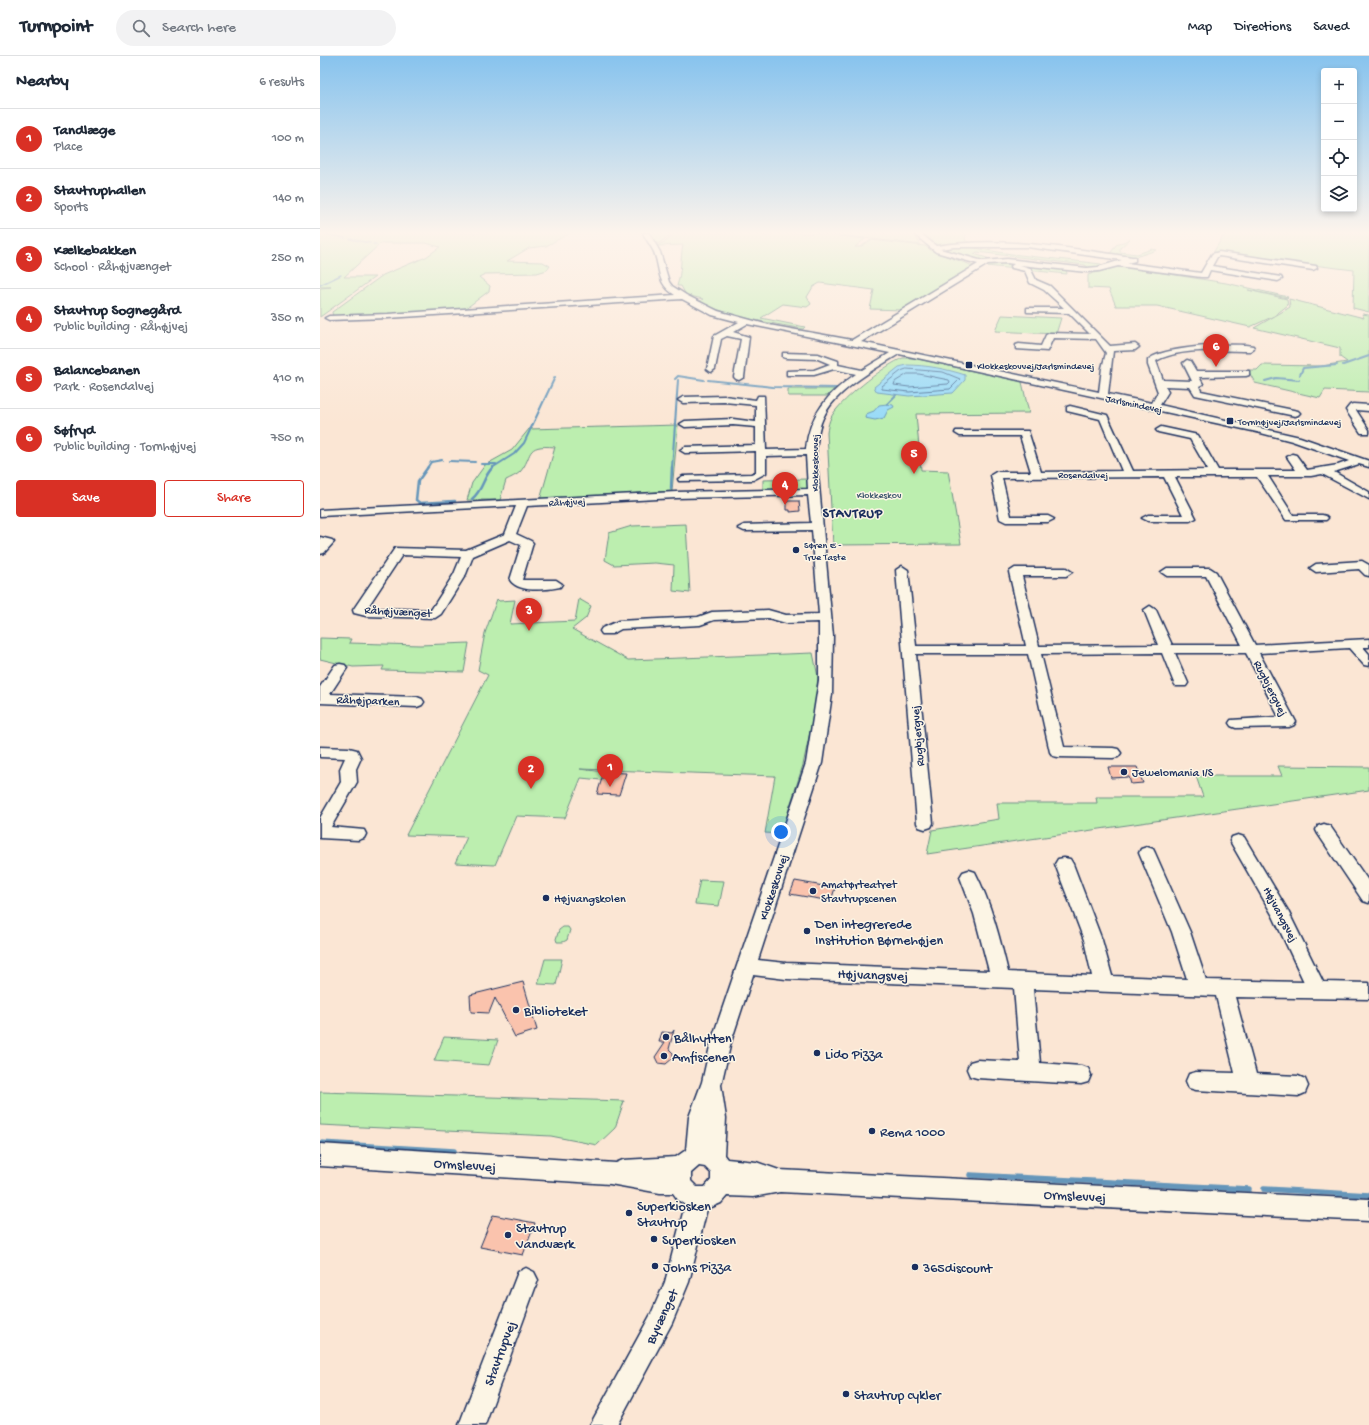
<!DOCTYPE html>
<meta charset="utf-8">
<style>
body{margin:0;font-family:"Gochi Hand",sans-serif;background:#f2f2f3;color:#1f2937}
.controls{position:absolute;right:12px;top:12px;display:grid;overflow:hidden;border-radius:4px;box-shadow:0 2px 6px #0003}
.controls button{width:36px;height:36px;display:grid;place-items:center;padding:0;border:0;border-bottom:1px solid #e0e1e3;background:#fff;color:#1f2937;font:20px sans-serif}
.you{position:absolute;left:461px;top:776px;width:14px;height:14px;margin:-10px;border:3px solid #fff;border-radius:50%;background:#1a73e8;box-shadow:0 0 0 6px #1a73e833}
.badge{display:grid;place-items:center;width:26px;height:26px;border-radius:50%;background:#d93025;color:#fff;font-size:13px;font-weight:700}
.pin{position:absolute;translate:-50% -33px;filter:drop-shadow(0 1px 2px #0008)}
.pin::after{content:'';position:absolute;top:21px;width:14px;height:12px;background:inherit;clip-path:polygon(0 0,100% 0,50% 100%)}
.list{margin:0;padding:0;list-style:none}
h2{display:flex;justify-content:space-between;align-items:center;height:52px;margin:0;padding:0 16px;font-size:17px}
h2 small{font-size:13px;font-weight:400;color:#747a83}
.list li{display:grid;grid-template-columns:26px 1fr auto;gap:12px;align-items:center;box-sizing:border-box;height:60px;padding:0 16px;border-top:1px solid #e0e1e3}
.list b{display:block;font-size:15px;white-space:nowrap}
.list p{margin:0;font-size:13px;white-space:nowrap;color:#747a83}
.list em{font-size:13px;font-style:normal;color:#747a83}
.actions{display:flex;gap:8px;padding:12px 16px}
.actions a{flex:1;padding:9px 0;border:1px solid #d93025;border-radius:4px;text-align:center;font-size:14px;color:#d93025}
.actions .main{background:#d93025;color:#fff}
.icon{flex:none;width:22px;height:22px;fill:none;stroke:currentColor;stroke-width:2;stroke-linecap:round;stroke-linejoin:round}
.map{position:relative;flex:none;width:1049px;height:1369px;overflow:hidden}
header{display:flex;align-items:center;gap:24px;box-sizing:border-box;height:56px;padding:0 20px;background:#fff;border-bottom:1px solid #e0e1e3}
header strong{font-size:19px}
nav{display:flex;gap:22px;margin-inline-start:auto;font-size:14px}
.search{width:280px;height:36px;background:#f2f2f3;display:flex;align-items:center;gap:10px;box-sizing:border-box;padding:0 14px;border-radius:22px;color:#747a83;font-size:15px}
main{display:flex}
aside{flex:1;background:#fff}
.map>svg:first-child{display:block}
.green{fill:#bceeaf;stroke:#6c8e86}
.water{fill:#96daf8;stroke:#6596ba}
.lines{fill:none;stroke-linecap:round;stroke-linejoin:round}
.shore{stroke:#4c739c;stroke-width:1}
.stream-far3{stroke:#6596ba;stroke-width:1.5}
.stream-far2{stroke:#6596ba;stroke-width:2}
.stream-far1{stroke:#6596ba;stroke-width:2.5}
.stream{stroke:#6596ba;stroke-width:5.5}
.building{fill:#fac3ad;stroke:#1b2f5e}
.minor-casing{stroke:#1b2f5e;stroke-width:3}
.minor{fill:#fcf5e5;fill-rule:evenodd}
.poi-dot{fill:#1b2f5e;stroke:#fcf5e5;stroke-width:1.5}
.labels{text-anchor:middle;stroke-width:3;stroke-linejoin:round;paint-order:stroke}
.far-poi-label{font-size:10px;fill:#1b2f5e;stroke:#fcf5e5;text-anchor:start}
.far-street-label{font-size:10px;fill:#1b2f5e;stroke:#fcf5e5}
.far-park-label{font-size:10px;fill:#3b556e;stroke:#fcf5e5}
.street-label{font-size:12px;fill:#1b2f5e;stroke:#fcf5e5}
.poi-label{font-size:12px;fill:#1b2f5e;stroke:#fcf5e5;text-anchor:start}
.far-district-label{font-size:13px;font-weight:bold;letter-spacing:1px;fill:#1b2f5e;stroke:#fcf5e5}
.near-poi-label{font-size:14px;fill:#1b2f5e;stroke:#fcf5e5;text-anchor:start}
.near-street-label{font-size:14px;fill:#1b2f5e;stroke:#fcf5e5}
</style>
<header>
<strong>Turnpoint</strong>
<div class="search"><svg class="icon" aria-label="search" viewBox="0 0 24 24"><circle cx="10" cy="10" r="6"/><path d="M15 15l6 6"/></svg>Search here</div>
<nav><a>Map</a><a>Directions</a><a>Saved</a></nav>
</header>
<main>
<aside>
<h2>Nearby<small>6 results</small></h2>
<ul class="list">
<li><span class="badge">1</span><div><b>Tandlæge</b><p>Place</p></div><em>100 m</em></li>
<li><span class="badge">2</span><div><b>Stavtruphallen</b><p>Sports</p></div><em>140 m</em></li>
<li><span class="badge">3</span><div><b>Kælkebakken</b><p>School · Råhøjvænget</p></div><em>250 m</em></li>
<li><span class="badge">4</span><div><b>Stavtrup Sognegård</b><p>Public building · Råhøjvej</p></div><em>350 m</em></li>
<li><span class="badge">5</span><div><b>Balancebanen</b><p>Park · Rosendalvej</p></div><em>410 m</em></li>
<li><span class="badge">6</span><div><b>Søfryd</b><p>Public building · Tornhøjvej</p></div><em>750 m</em></li>
</ul>
<div class="actions"><a class="main">Save</a><a>Share</a></div>
</aside>
<div class="map">
<svg width="1049" height="1369" viewBox="0 0 1049 1369">
<rect width="100%" height="100%" fill="#fbe6d4"/>
<filter id="ink" filterUnits="userSpaceOnUse"><feTurbulence type="fractalNoise" baseFrequency=".025" numOctaves="2"/><feDisplacementMap in="SourceGraphic" scale="8" xChannelSelector="R" yChannelSelector="G"/><feConvolveMatrix kernelMatrix="1 2 1 2 8 2 1 2 1" color-interpolation-filters="sRGB"/></filter>
<g filter="url(#ink)">
<!-- green -->
<path class="green" d="M0,177H250L226,190L209,192L187,205L223,206L230,210L227,214L217,217L165,218L159,221L170,230L169,235L145,253L59,260L13,261L12,256L63,219L106,201L120,191L106,187H61L24,221H55L0,261V232L11,231H0Z
M328,177H352L341,186L337,188Z
M355,177H446L442,179L448,180L453,177H494L545,183L535,191H540L551,184L605,190L612,195L654,210L583,254L550,253L554,234L500,227L493,231L487,241L491,248L487,251L463,248L441,262L485,271L483,273C449,266 411,263 380,245L383,243L366,239L361,230H357C362,215 360,204 363,189L337,190L346,185Z
M503,177H559L594,179L601,189Z
M599,177H646L645,184L653,189L618,191Z
M895,177H1049V256L1033,252L1034,214L893,197L904,179Z
M810,183L800,192V196L817,198L832,193L837,194L812,202L790,198L796,189Z
M637,190C657,191 673,196 692,198C722,202 751,204 781,208L782,210L769,212L765,209L657,196L654,198L670,203L663,205L625,196L620,192Z
M678,205L746,212L747,218L666,210L672,206Z
M791,211H804L906,227L968,241L967,242L928,234L967,243L968,249L954,260L930,271L837,250H796L789,233L768,232V219Z
M969,243L1044,262L1042,258L1049,259V336L1005,334L1000,342L935,327L928,314H937L942,309L1001,310L1027,306L1020,301V292L934,272L967,253L970,251Z
M682,259L741,262L736,278L675,275Z
M583,302H594L702,326L709,357L596,358L601,414L628,415L641,488L513,489L507,377C508,368 510,361 516,354C529,338 565,309 583,302Z
M468,333H514L507,340H468Z
M358,369L352,435L220,444L235,391C203,388 214,400 200,416C197,419 190,422 186,424L180,444H147L152,427L165,409L192,394L209,373Z
M487,423L488,433L443,435V424Z
M366,468L370,537L353,535L354,509L335,507L294,509L285,504L289,477L312,470Z
M177,543L179,545L195,544L190,568L255,565L259,543L271,550L266,562L252,573L308,604L493,597L498,621L494,656L483,709L461,778L445,777L455,720L260,713L284,716L281,724L261,722L245,762L196,760L175,809L135,807L147,781L86,779L168,619L158,614L165,577Z
M0,582L31,583L29,587L100,589L149,587L144,616L62,614L64,610L33,611L0,603Z
M958,710L1049,711V734L607,798L612,774L679,763L677,747H777L776,741H883L876,720H962Z
M380,824L404,825L399,850L375,848Z
M243,871H248L250,874L247,884L243,886H237L236,883L239,874Z
M225,903H242L236,929L218,928Z
M124,981L178,984L169,1009L114,1005Z
M0,1036L304,1045L295,1072L277,1089L231,1080L0,1069Z"/>
<!-- water -->
<path class="water" d="M587,309C606,309 627,313 645,319V324L633,337L589,340L557,336L554,331L579,311Z
M567,348L573,349L574,351L568,354L564,362L555,364L545,362L546,358L554,355L559,349Z"/>
<g class="lines">
<!-- shore -->
<path class="shore" d="M587,313L623,316L640,323L630,333L589,336L562,333V330L581,315Z
M588,318H599L629,324L630,326L628,328L589,331L574,329L575,326Z"/>
<!-- stream-far3 -->
<path class="stream-far3" d="M0,177L25,182
M30,183L50,187
M53,188H56
M0,229L21,219"/>
<!-- stream-far2 -->
<path class="stream-far2" d="M1023,309L1049,300
M980,319L983,312L1017,309
M355,323L358,320L384,324
M388,324L453,331L517,332
M945,325L956,322L979,324
M567,348L576,339
M129,405L155,406
M161,408H176
M107,412L111,406L122,404
M172,412L194,398L204,387L235,321
M352,412L358,324"/>
<!-- stream-far1 -->
<path class="stream-far1" d="M108,411L98,425L96,444L100,447L135,445
M351,433L352,411
M152,443C164,433 162,422 173,411"/>
<!-- stream -->
<path class="stream" d="M0,1087L134,1095
M650,1119L929,1133
M944,1133L1049,1139"/>
</g>
<!-- building -->
<path class="building" d="M467,445H479L480,455L470,456V454H467Z
M788,711H817L823,727L811,728L809,721L791,722Z
M284,716L306,717L299,739L277,738Z
M475,825L515,832L511,845L470,838Z
M203,926L217,974L195,981L175,942L169,957L151,956L150,939Z
M354,974L349,993L353,997V1002L346,1008L338,1007L335,1001L345,986H339L342,976L352,977Z
M173,1159L215,1167L203,1199L160,1191Z"/>
<g class="lines">
<defs>
<path id="minor" d="M323,177H329L340,196L349,226L352,230L366,239L398,255L449,269L532,284L658,208L616,196L593,177H600L616,190C681,180 747,192 812,201H815V205L807,207L881,217L892,198L899,196L996,210L997,212L993,214L899,200L897,201L892,210L961,221L962,223L958,225L890,214L887,221H881L798,210L779,215L767,216L700,209L710,212L716,224L730,230L790,290L815,288L819,291L815,294L793,295L788,338L832,347L838,336L828,309V304C839,291 916,286 933,290L934,292L930,295C903,295 860,291 836,305L843,324L872,325L863,307L867,304L870,305L876,315H929V319L926,320L879,321L883,328L879,330L881,335L978,355L980,357L978,359L975,360L875,339L870,331L845,330L848,336L840,349L980,381L1049,405V411L1039,408L1014,416L1049,436V443L1002,418L991,420H948L973,459H1002L1006,460L1008,462L1006,464H966L937,421H855L876,462L870,465H828L822,462L828,459H863L844,421L682,422L691,460H728L734,463L728,466H686L680,463L671,419L676,416H711L700,380H640L635,377L636,375H708L721,416L802,415L780,363L747,355V351L750,350L787,359L813,415L888,414L870,383L838,376L836,374L841,371L878,379L898,414H976L967,401L972,398L976,399L987,414L1018,409L1029,405L972,385L937,376L579,298C556,312 517,334 505,358C498,370 497,385 496,397L513,580L512,638L502,707L438,904L466,907L669,915L654,858L640,821L643,816L649,814L655,816C671,847 680,883 688,916L772,920L764,884L735,808L738,803L744,802L750,803L753,808L782,884L792,920L867,923L852,876L819,797L821,793L827,791L833,793L835,797L870,876L886,924L984,926L953,860L910,785L912,781L918,779L924,781L967,853L1003,926L1049,927V943L915,941L936,1018L978,1020L985,1023L988,1030L985,1037L978,1040L876,1034L869,1032L866,1025L869,1018L876,1016L915,1017L896,940L713,933L720,1007L761,1010L768,1012L771,1019L768,1026L761,1028L657,1022L650,1020L647,1013L650,1006L657,1004L700,1006L694,932L466,923L433,919L411,986L401,1029L406,1062L404,1099L407,1103L436,1106L459,1114L1049,1143V1165L460,1136L433,1141L407,1140L401,1147L387,1153L369,1226L352,1267L297,1369H270L331,1258L345,1226L365,1149L358,1144L353,1137H340L290,1128L0,1110V1088L296,1107L303,1104L356,1101L366,1094L369,1061L382,1026L391,986L486,707L499,624V566L466,567L448,562L394,564L380,569L301,573L292,578H282L280,575L282,572L298,565L378,561L392,556L448,554L466,559L499,558L492,474L424,475L418,472L424,469L491,467L488,439L356,442L207,450L196,478L211,485L213,487L202,524H236L242,528L240,531C226,534 198,537 190,524L201,489L190,484L153,500L146,518L121,558L115,562L46,560L34,557L33,554L75,492L146,494L185,478L196,450L0,460V454L356,436L488,433L486,399L446,400V417L433,424L359,425L358,423L363,420L431,418L436,416V395L365,397L360,394L365,391L436,389V371L413,369L365,371L360,368L365,365L413,363L436,366V349L404,346L363,347L358,344L363,341L404,340L436,344L438,340H444L446,394L486,393C489,359 508,337 536,318L514,313L494,319H467V315L494,314L510,308L498,303L466,302L463,301V297L498,298L518,305V309L542,314L570,297L427,268L413,276L429,281L424,321L419,324L416,323L414,321L421,283L407,280L401,283L395,313L391,316L387,313L394,280L419,266L392,259L362,243L68,262L9,264L5,262L9,260L68,258L355,239C336,227 341,214 334,196C331,190 326,183 323,177ZM634,191H707L802,204L778,211L767,212L687,203L663,205L620,193ZM687,207L694,208L691,210L692,212L705,215L710,227L724,234L744,252H707V256L749,257L770,278L730,277L726,279L721,290L699,288L696,289V293L727,295L733,282L776,283L786,297L782,312L779,336L541,286L668,208ZM82,499L141,501L134,518L111,554L47,552ZM379,1110L385,1111L391,1117V1124L385,1131H377L371,1125V1117Z
M1033,348L1049,349V355L1036,354L1049,374V377H1041L1026,354L1030,349Z
M0,481L12,484L14,486L4,497L0,498Z
M1042,505L1049,509V520L1045,519L1039,513L996,516L990,512L996,508Z
M582,510L588,514L596,590H706L689,516L695,512H746L752,516L746,520H702L719,590L838,589L824,554L830,550L836,554L852,589H922L886,520H847L841,516L847,512H890L896,516L935,589L1049,583V591H1043L1049,598V610L1044,609L1029,592L939,597L976,666L974,669L969,671L916,672L911,670L909,667L911,664L959,661L926,597H855L868,627L866,630H856L854,627L842,597L721,598L744,691L793,692L798,693L801,697L798,701L793,702L738,701L733,700L730,696L708,598H596L613,767L611,771L605,773L599,771L597,767L576,514Z
M20,608L25,609L27,612L10,638L97,641L102,643L104,646L102,649L97,651L0,647V631L15,609Z
M0,691L29,692L37,694L41,702L36,713L37,726L11,771L44,774L46,778L44,782L38,784L0,782V762L21,726L20,713L25,702L0,701Z
M1004,768L1010,770L1049,826V847L1043,845L998,778L996,774L998,770Z
M206,1212L214,1216L218,1224L165,1369H139L198,1216Z"/>
</defs>
<!-- minor casing -->
<use href="#minor" class="minor-casing"/>
<!-- minor -->
<use href="#minor" class="minor"/>
</g>
</g>
<!-- sky -->
<linearGradient id="sky" x2="0" y2="1"><stop stop-color="#87c3ee"/><stop offset="0.48" stop-color="#fdf4ec"/><stop offset="1" stop-color="#fdf4ec" stop-opacity="0"/></linearGradient>
<rect width="1049" height="368" fill="url(#sky)"/>
<!-- markers -->
<g class="poi-dot">
<rect x="645" y="305" width="8" height="8" rx="2"/>
<rect x="906" y="361" width="8" height="8" rx="2"/>
<circle cx="476" cy="494" r="4"/>
<circle cx="804" cy="716" r="4"/>
<circle cx="493" cy="835" r="4"/>
<circle cx="226" cy="842" r="4"/>
<circle cx="487" cy="875" r="4"/>
<circle cx="196" cy="954" r="4"/>
<circle cx="346" cy="981" r="4"/>
<circle cx="497" cy="997" r="4"/>
<circle cx="344" cy="1000" r="4"/>
<circle cx="552" cy="1075" r="4"/>
<circle cx="309" cy="1157" r="4"/>
<circle cx="188" cy="1179" r="4"/>
<circle cx="334" cy="1183" r="4"/>
<circle cx="335" cy="1210" r="4"/>
<circle cx="595" cy="1211" r="4"/>
<circle cx="526" cy="1338" r="4"/>
</g>
<g class="labels">
<!-- far-poi labels -->
<g class="far-poi-label">
<text x="657" y="313">Klokkeskovvej/Jarlsmindevej</text>
<text x="918" y="369">Tornhøjvej/Jarlsmindevej</text>
<text x="484" y="492">Søren E -<tspan x="484" dy="12">True Taste</tspan></text>
</g>
<!-- far-street labels -->
<g class="far-street-label">
<text transform="translate(814 347) rotate(12)" y="4">Jarlsmindevej</text>
<text transform="translate(494 407) rotate(-90)" y="4">Klokkeskovvej</text>
<text x="763" y="422">Rosendalvej</text>
<text transform="translate(247 445) rotate(-3)" y="4">Råhøjvej</text>
</g>
<!-- far-park labels -->
<g class="far-park-label">
<text x="559" y="442">Klokkeskov</text>
</g>
<!-- street labels -->
<g class="street-label">
<text transform="translate(78 555) rotate(3)" y="4">Råhøjvænget</text>
<text transform="translate(951 632) rotate(63)" y="4">Rugbjergvej</text>
<text transform="translate(48 644) rotate(2)" y="4">Råhøjparken</text>
<text transform="translate(597 680) rotate(-95)" y="4">Rugbjergvej</text>
<text transform="translate(453 831) rotate(-72)" y="4">Klokkeskovvej</text>
<text transform="translate(961 858) rotate(62)" y="4">Højvangsvej</text>
</g>
<!-- poi labels -->
<g class="poi-label">
<text x="812" y="720">Jewelomania I/S</text>
<text x="501" y="832">Amatørteatret<tspan x="501" dy="14">Stavtrupscenen</tspan></text>
<text x="234" y="846">Højvangskolen</text>
</g>
<!-- far-district labels -->
<g class="far-district-label">
<text x="533" y="461">STAVTRUP</text>
</g>
<!-- near-poi labels -->
<g class="near-poi-label">
<text x="495" y="872">Den integrerede<tspan x="495" dy="16">Institution Børnehøjen</tspan></text>
<text x="204" y="959">Biblioteket</text>
<text x="354" y="986">Bålhytten</text>
<text x="505" y="1002">Lido Pizza</text>
<text x="352" y="1005">Amfiscenen</text>
<text x="560" y="1080">Rema 1000</text>
<text x="317" y="1154">Superkiosken<tspan x="317" dy="16">Stavtrup</tspan></text>
<text x="196" y="1176">Stavtrup<tspan x="196" dy="16">Vandværk</tspan></text>
<text x="342" y="1188">Superkiosken</text>
<text x="343" y="1215">Johns Pizza</text>
<text x="603" y="1216">365discount</text>
<text x="534" y="1343">Stavtrup cykler</text>
</g>
<!-- near-street labels -->
<g class="near-street-label">
<text transform="translate(553 918) rotate(2)" y="5">Højvangsvej</text>
<text transform="translate(145 1108) rotate(4)" y="5">Ormslevvej</text>
<text transform="translate(755 1139) rotate(3)" y="5">Ormslevvej</text>
<text transform="translate(341 1260) rotate(-65)" y="5">Byvænget</text>
<text transform="translate(179 1297) rotate(-70)" y="5">Stavtrupvej</text>
</g>
</g>
</svg>
<div class="controls">
<button>+</button>
<button>−</button>
<button><svg class="icon" aria-label="locate" viewBox="0 0 24 24"><circle cx="12" cy="12" r="6"/><path d="M12 2v4M12 18v4M2 12h4M18 12h4"/></svg></button>
<button><svg class="icon" aria-label="layers" viewBox="0 0 24 24"><path d="M12 4l9 5-9 5-9-5zM3 14l9 5 9-5"/></svg></button>
</div>
<div class="you"></div>
<div class="pin badge" style="left:290px;top:731px">1</div>
<div class="pin badge" style="left:211px;top:733px">2</div>
<div class="pin badge" style="left:209px;top:575px">3</div>
<div class="pin badge" style="left:465px;top:449px">4</div>
<div class="pin badge" style="left:594px;top:418px">5</div>
<div class="pin badge" style="left:896px;top:311px">6</div>
</div>
</main>
